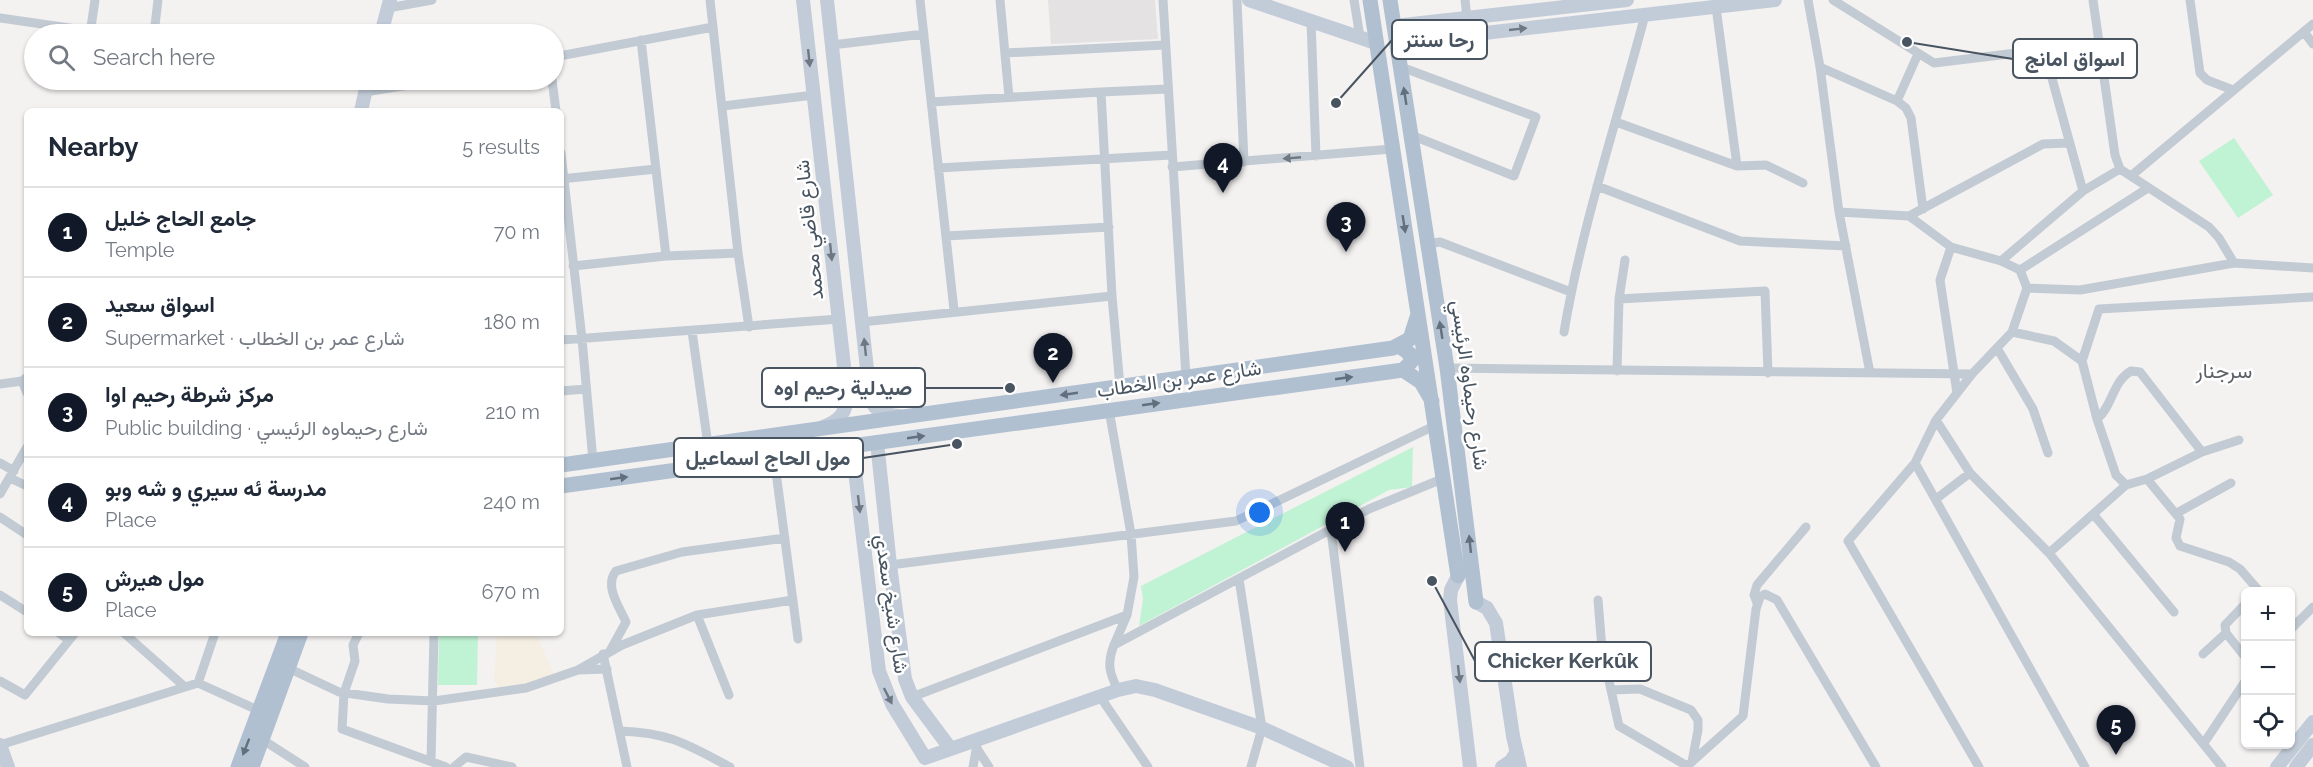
<!DOCTYPE html>
<meta charset="utf-8">
<style>
body{margin:0;font-family:Raleway,Vazirmatn,sans-serif;background:#f6f6f7;color:#1f2937}
.controls{position:absolute;right:18px;bottom:18px;display:grid;overflow:hidden;border-radius:9px;box-shadow:0 2px 4px #0004}
.controls button{width:54px;height:54px;display:grid;place-items:center;padding:0;border:0;border-bottom:2px solid #e0e1e3;background:#fff;color:#1f2937;font:30px sans-serif}
.you{position:absolute;left:1260px;top:513px;width:21px;height:21px;margin:-15px;border:4px solid #fff;border-radius:50%;background:#1a73e8;box-shadow:0 0 0 9px #1a73e833}
.badge{display:grid;place-items:center;width:39px;height:39px;border-radius:50%;background:#111827;color:#fff;font-size:20px;font-weight:700}
.pin{position:absolute;translate:-50% -50px;filter:drop-shadow(0 2px 3px #0008)}
.pin::after{content:'';position:absolute;top:32px;width:21px;height:18px;background:inherit;clip-path:polygon(0 0,100% 0,50% 100%)}
.list{margin:0;padding:0;list-style:none}
h2{display:flex;justify-content:space-between;align-items:center;height:78px;margin:0;padding:0 24px;font-size:26px}
h2 small{font-size:20px;font-weight:400;color:#747a83}
.list li{display:grid;grid-template-columns:39px 1fr auto;gap:18px;align-items:center;box-sizing:border-box;height:90px;padding:0 24px;border-top:2px solid #e0e1e3}
.list b{display:block;font-size:22px;white-space:nowrap}
.list p{margin:0;font-size:20px;white-space:nowrap;color:#747a83}
.list em{font-size:20px;font-style:normal;color:#747a83}
.icon{flex:none;width:33px;height:33px;fill:none;stroke:currentColor;stroke-width:2;stroke-linecap:round;stroke-linejoin:round}
.map{position:relative;flex:none;width:2313px;height:767px;overflow:hidden}
.search{position:absolute;background:#fff;box-shadow:0 2px 4px #0004;left:24px;top:24px;width:540px;height:66px;display:flex;align-items:center;gap:15px;box-sizing:border-box;padding:0 21px;border-radius:33px;color:#747a83;font-size:22px}
.panel{position:absolute;background:#fff;box-shadow:0 2px 4px #0004;left:24px;top:108px;width:540px;height:528px;border-radius:9px}
.map>svg:first-child{display:block}
.education{fill:#e5e2e3}
.green{fill:#c0f2d4}
.sand{fill:#f5efe3}
.lines{fill:none;stroke-linecap:round;stroke-linejoin:round}
.street{stroke:#c2cbd3;stroke-width:9}
.secondary{stroke:#c2ccd8;stroke-width:14}
.primary{stroke:#b1c0d1;stroke-width:15}
.oneway{fill:#6d7884}
.oneway2{fill:#626f7c}
.oneway3{fill:#6d7882}
.labels{text-anchor:middle;stroke-width:5;stroke-linejoin:round;paint-order:stroke}
.street-label{font-size:20px;fill:#485460;stroke:#fff}
.neighbourhood-label{font-size:21px;fill:#5d6167;stroke:#fff}
.leader{fill:none;stroke:#485460;stroke-width:2}
.callout-dot{fill:#485460;stroke:#fff;stroke-width:2}
.callout{fill:#fff;stroke:#485460;stroke-width:2}
.callout-label{font-size:21px;text-anchor:middle;font-weight:bold;fill:#485460}
</style>
<div class="map">
<svg width="2313" height="767" viewBox="0 0 2313 767">
<rect width="100%" height="100%" fill="#f4f1f1"/>
<!-- education -->
<path class="education" d="M1048,0H1155L1158,39L1051,44Z"/>
<!-- green -->
<path class="green" d="M2234,138L2273,195L2238,218L2199,161Z
M1413,447L1412,487L1389,490L1139,626L1143,599L1141,586Z
M439,633H478L477,685H438Z"/>
<!-- sand -->
<path class="sand" d="M497,633H536L554,674L526,684L500,688L494,681Z"/>
<g class="lines">
<!-- street -->
<path class="street" d="M710,0L738,253L749,327
M920,0L954,310
M1000,0L1009,97
M1163,0L1186,377
M1237,0L1244,162
M1354,0L1360,37
M1465,0L1467,18
M1808,0L1820,67L1839,212L1870,373
M1833,0L1934,63L2041,50L2045,53L2083,191
M2093,0L2115,155L2120,169L2209,227L2219,238L2234,263
M2190,0L2200,73L2207,80L2233,90
M1716,7L1737,166
M388,8L432,0
M0,18L90,31
M1311,21L1316,156
M2305,33L2313,44
M90,34L95,0
M154,34L158,0
M641,40L666,256
M832,45L924,34
M1005,53L1165,45
M554,57L713,27
M1401,67L1536,117L1514,176L1411,135
M1820,67L1897,101L1906,108L1911,118L1923,209
M552,80L556,111
M365,92L439,80
M1101,92L1168,89
M1897,101L1918,54
M931,102L1101,92L1112,296L1120,387
M723,106L814,95
M1616,122L1737,166L1766,165L1803,183
M561,153L582,339L593,461
M1172,167L1392,149
M938,168L1172,155
M2131,176L2313,24
M561,179L656,169
M1597,186L1740,241L1846,246
M1839,212L1909,216L2043,144L2068,143
M1909,216L1951,247L2001,261L2020,270L2027,288L2012,332L1972,374L1936,420L1915,463L1848,541L1979,767
M946,236L1109,227
M1428,244L1440,242L1571,292
M1951,247L1940,280L1957,393
M2001,261L2083,191L2120,169
M573,266L666,256L738,253
M2020,270L2148,188
M2027,288L2080,290L2234,263L2313,268
M1619,299L1765,291L1768,373
M862,322L1112,296
M692,331L708,445
M1564,332C1582,225 1617,121 1645,15
M2012,332L2054,341L2082,361L2097,419L2116,475L2126,485
M561,340L839,319
M1997,348L2033,409L2048,453
M2082,361L2099,309L2313,297
M1447,368L1972,374
M1617,371L1619,299L1625,260
M22,381L27,393
M0,384L22,381L27,377
M561,391L586,389
M1109,410L1131,534L1134,577L1127,615L1114,645
M2097,419C2113,406 2112,382 2131,371L2140,372L2202,452
M1936,420L1970,473L2049,553L2222,767
M774,457L798,639
M0,463L14,471
M1915,463L2085,767
M10,478L27,486
M2147,479L2180,519L2176,538L2180,546L2229,562L2240,569L2260,592
M0,494L27,447
M1936,499L1970,473
M2177,513L2231,483
M2094,515L2174,612
M0,517L27,535
M1331,530L1360,767
M2049,553L2126,485L2147,479L2202,452L2239,440
M890,565L1236,521L1434,426
M1239,579L1262,728L1251,767
M0,595L27,612
M1598,600L1602,649L1611,690
M1757,603L1754,595L1757,585L1806,527
M2246,603L2225,625L2226,633L2246,658
M697,615L729,695
M2290,630L2313,607
M59,633L69,640
M124,633L185,687
M359,633L353,645L355,661L344,693L342,729L446,767
M610,651L626,622C619,606 604,586 616,571L682,552L785,538
M603,654L627,767
M2203,654L2226,633
M288,668L339,692L388,699L434,701L526,688L578,670L622,645L697,615L793,600
M578,670L607,669
M0,681L25,695L75,633
M198,683L215,633
M1118,690C1109,673 1107,663 1114,645L1369,509L1442,479
M912,697L1127,615
M1101,698L1148,767
M620,731C671,733 686,744 730,767
M263,740L305,767
M2204,743L2246,680
M0,745L198,683L260,711
M976,747L989,767
M431,761L434,633
M1687,766L1619,726L1611,690L1640,689L1691,710L1698,720V730L1692,762
M454,767L466,757L512,767
M973,767L978,739
M1686,767L1743,716L1756,609L1760,597L1765,594L1777,600L1876,767"/>
<!-- secondary -->
<path class="secondary" d="M803,0L847,393C847,412 841,420 823,427
M827,0L870,397C875,412 883,415 899,416
M1249,0L1376,43
M1394,26L1627,0
M381,34L390,0
M1397,43L1775,0
M361,111L368,80
M877,442L890,565L905,679L912,697L950,748
M852,446L879,671L892,704L925,758L1118,690L1136,686L1155,690L1262,728L1347,767
M1458,576L1451,590L1450,600L1470,767
M1476,602L1487,608L1496,623L1513,736L1520,767
M0,745L8,767
M1502,767L1511,761L1516,753
M2277,767L2313,722
M2296,767L2313,745"/>
<!-- primary -->
<path class="primary" d="M1370,0L1458,576
M1390,0L1447,368L1476,602
M1399,346L1410,354L1411,362L1403,370
M561,465L1393,348L1410,339L1418,314
M561,486L1403,370L1421,382L1432,401
M238,767L288,633
M252,767L301,633"/>
</g>
<!-- one-way arrows -->
<defs><path id="oneway-solid" d="M-6-.8H1V-3.2L6.5 0L1 3.2V.8H-6Z" transform="scale(1.5)"/></defs>
<g class="oneway">
<use href="#oneway-solid" transform="translate(1518 29) rotate(-6)"/>
<use href="#oneway-solid" transform="translate(809 58) rotate(84)"/>
<use href="#oneway-solid" transform="translate(831 252) rotate(84)"/>
<use href="#oneway-solid" transform="translate(865 347) rotate(-96)"/>
<use href="#oneway-solid" transform="translate(859 504) rotate(83)"/>
<use href="#oneway-solid" transform="translate(1459 674) rotate(83)"/>
<use href="#oneway-solid" transform="translate(888 696) rotate(63)"/>
</g>
<g class="oneway2">
<use href="#oneway-solid" transform="translate(1405 96) rotate(-99)"/>
<use href="#oneway-solid" transform="translate(1404 224) rotate(81)"/>
<use href="#oneway-solid" transform="translate(1441 330) rotate(-99)"/>
<use href="#oneway-solid" transform="translate(1344 378) rotate(-8)"/>
<use href="#oneway-solid" transform="translate(1069 394) rotate(172)"/>
<use href="#oneway-solid" transform="translate(1151 404) rotate(-8)"/>
<use href="#oneway-solid" transform="translate(916 437) rotate(-8)"/>
<use href="#oneway-solid" transform="translate(619 478) rotate(-8)"/>
<use href="#oneway-solid" transform="translate(1470 544) rotate(-96)"/>
<use href="#oneway-solid" transform="translate(246 747) rotate(111)"/>
</g>
<use class="oneway3" href="#oneway-solid" transform="translate(1292 158) rotate(175)"/>
<g class="labels">
<!-- street labels -->
<g class="street-label">
<text transform="translate(809 230) rotate(-96)" y="7">شارع قاضي محمد</text>
<text transform="translate(1179 379) rotate(-8)" y="7">شارع عمر بن الخطاب</text>
<text transform="translate(1470 385) rotate(82)" y="7">شارع رحيماوه الرئيسي</text>
<text transform="translate(892 604) rotate(82)" y="7">شارع شيخ سعدي</text>
</g>
<!-- neighbourhood labels -->
<g class="neighbourhood-label">
<text x="2224" y="378">سرجنار</text>
</g>
</g>
<!-- callouts -->
<path class="leader" d="M1336 103L1392 40M1907 42L2013 59M1010 388L925 388M957 444L863 458M1432 581L1475 661"/>
<g class="callout-dot">
<circle cx="1336" cy="103" r="6"/>
<circle cx="1907" cy="42" r="6"/>
<circle cx="1010" cy="388" r="6"/>
<circle cx="957" cy="444" r="6"/>
<circle cx="1432" cy="581" r="6"/>
</g>
<g class="callout">
<rect x="1392" y="20" width="95" height="39" rx="6"/>
<rect x="2013" y="39" width="124" height="39" rx="6"/>
<rect x="762" y="368" width="163" height="39" rx="6"/>
<rect x="674" y="438" width="189" height="39" rx="6"/>
<rect x="1475" y="642" width="176" height="39" rx="6"/>
</g>
<g class="callout-label">
<text x="1439" y="47">رحا سنتر</text>
<text x="2075" y="66">اسواق امانج</text>
<text x="843" y="395">صيدلية رحيم اوه</text>
<text x="768" y="465">مول الحاج اسماعيل</text>
<text x="1563" y="668">Chicker Kerkûk</text>
</g>
</svg>
<div class="controls">
<button>+</button>
<button>−</button>
<button><svg class="icon" aria-label="locate" viewBox="0 0 24 24"><circle cx="12" cy="12" r="6"/><path d="M12 2v4M12 18v4M2 12h4M18 12h4"/></svg></button>
</div>
<div class="you"></div>
<div class="pin badge" style="left:1345px;top:552px">1</div>
<div class="pin badge" style="left:1053px;top:383px">2</div>
<div class="pin badge" style="left:1346px;top:252px">3</div>
<div class="pin badge" style="left:1223px;top:193px">4</div>
<div class="pin badge" style="left:2116px;top:755px">5</div>
<div class="search"><svg class="icon" aria-label="search" viewBox="0 0 24 24"><circle cx="10" cy="10" r="6"/><path d="M15 15l6 6"/></svg>Search here</div>
<section class="panel">
<h2>Nearby<small>5 results</small></h2>
<ul class="list">
<li><span class="badge">1</span><div><b>جامع الحاج خليل</b><p>Temple</p></div><em>70 m</em></li>
<li><span class="badge">2</span><div><b>اسواق سعيد</b><p>Supermarket · شارع عمر بن الخطاب</p></div><em>180 m</em></li>
<li><span class="badge">3</span><div><b>مركز شرطة رحيم اوا</b><p>Public building · شارع رحيماوه الرئيسي</p></div><em>210 m</em></li>
<li><span class="badge">4</span><div><b>مدرسة ئه سيري و شه وبو</b><p>Place</p></div><em>240 m</em></li>
<li><span class="badge">5</span><div><b>مول هيرش</b><p>Place</p></div><em>670 m</em></li>
</ul>
</section>
</div>
